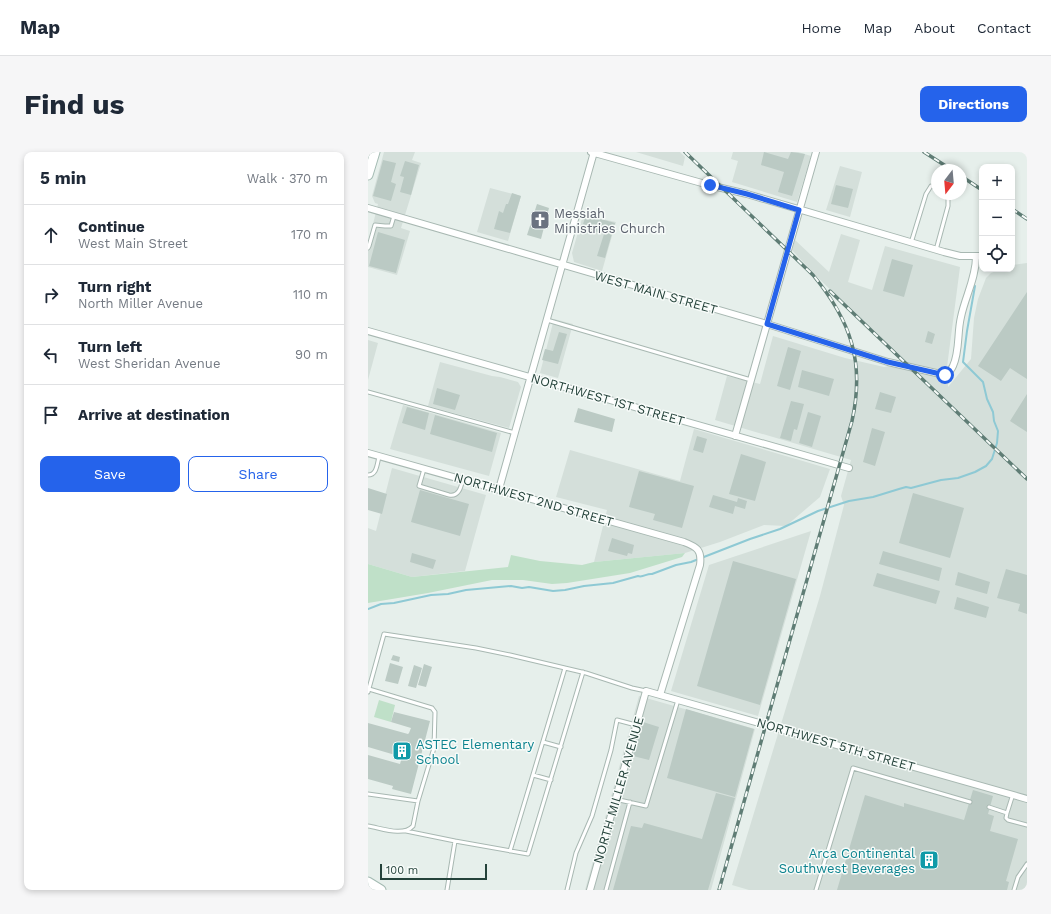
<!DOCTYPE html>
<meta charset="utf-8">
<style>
body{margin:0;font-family:"Work Sans",sans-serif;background:#f6f6f7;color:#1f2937}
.controls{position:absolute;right:12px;top:12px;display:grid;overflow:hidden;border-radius:8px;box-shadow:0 2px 6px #0003}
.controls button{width:36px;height:36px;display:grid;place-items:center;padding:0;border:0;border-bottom:1px solid #e0e1e3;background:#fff;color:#1f2937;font:20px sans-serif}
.compass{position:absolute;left:563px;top:12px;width:36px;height:36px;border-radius:50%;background:#fff;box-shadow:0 2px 6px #0003;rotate:196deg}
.scale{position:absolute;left:12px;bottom:10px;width:107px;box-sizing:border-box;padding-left:4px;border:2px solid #24423a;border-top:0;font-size:11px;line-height:14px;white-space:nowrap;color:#24423a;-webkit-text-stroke:3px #f7fbf9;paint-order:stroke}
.stop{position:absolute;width:12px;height:12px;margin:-9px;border:3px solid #2563eb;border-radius:50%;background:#fff}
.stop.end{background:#2563eb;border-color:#fff;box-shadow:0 1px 4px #0008}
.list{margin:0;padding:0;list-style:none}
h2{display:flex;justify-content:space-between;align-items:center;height:52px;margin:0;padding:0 16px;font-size:17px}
h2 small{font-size:13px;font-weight:400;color:#747a83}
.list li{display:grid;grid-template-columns:26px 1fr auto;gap:12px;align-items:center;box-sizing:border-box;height:60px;padding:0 16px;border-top:1px solid #e0e1e3}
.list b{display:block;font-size:15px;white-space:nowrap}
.list p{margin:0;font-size:13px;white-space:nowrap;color:#747a83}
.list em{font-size:13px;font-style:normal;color:#747a83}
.actions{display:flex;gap:8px;padding:12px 16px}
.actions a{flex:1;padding:9px 0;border:1px solid #2563eb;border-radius:8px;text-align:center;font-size:14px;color:#2563eb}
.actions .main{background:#2563eb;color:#fff}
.icon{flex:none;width:22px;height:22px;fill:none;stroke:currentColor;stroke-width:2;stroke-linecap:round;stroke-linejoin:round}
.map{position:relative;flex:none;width:659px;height:738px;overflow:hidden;border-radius:8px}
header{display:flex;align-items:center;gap:24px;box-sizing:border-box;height:56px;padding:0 20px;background:#fff;border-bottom:1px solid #e0e1e3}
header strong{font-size:19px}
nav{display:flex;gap:22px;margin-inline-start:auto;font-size:14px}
.intro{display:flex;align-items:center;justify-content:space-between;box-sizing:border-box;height:96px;padding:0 24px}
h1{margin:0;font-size:28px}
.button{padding:10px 18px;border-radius:8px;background:#2563eb;color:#fff;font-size:14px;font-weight:700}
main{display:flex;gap:24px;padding:0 24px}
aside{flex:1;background:#fff;border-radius:8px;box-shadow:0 2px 6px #0003}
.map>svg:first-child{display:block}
.built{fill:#d4dfda}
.green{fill:#bfe0c8}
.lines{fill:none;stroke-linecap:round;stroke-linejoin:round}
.stream{stroke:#8ec9d4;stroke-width:2}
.building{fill:#bbcac4}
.service-casing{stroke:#a8b8b2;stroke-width:5}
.minor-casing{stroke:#a8b8b2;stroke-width:8}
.secondary-casing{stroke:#a4bbb3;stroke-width:11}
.service{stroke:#fff;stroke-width:3}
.minor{stroke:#fff;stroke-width:6}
.secondary{stroke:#fff;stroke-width:9}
.rail-casing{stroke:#5f7d75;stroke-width:3.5}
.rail{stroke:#f7fbf9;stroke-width:2;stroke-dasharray:6;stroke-linecap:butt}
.route{stroke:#2563eb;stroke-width:5}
.labels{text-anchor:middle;stroke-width:3;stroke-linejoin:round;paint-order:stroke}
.worship-label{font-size:13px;fill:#5b616d;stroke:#f7fbf9;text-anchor:start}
.street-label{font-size:13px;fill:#24423a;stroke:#f7fbf9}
.culture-label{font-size:13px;fill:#0d838f;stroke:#f7fbf9;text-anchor:start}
</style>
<header>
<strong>Map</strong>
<nav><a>Home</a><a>Map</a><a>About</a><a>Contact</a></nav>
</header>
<div class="intro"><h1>Find us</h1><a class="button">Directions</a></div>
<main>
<aside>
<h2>5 min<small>Walk · 370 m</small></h2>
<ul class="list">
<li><svg class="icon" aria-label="ahead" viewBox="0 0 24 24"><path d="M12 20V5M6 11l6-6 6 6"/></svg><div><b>Continue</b><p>West Main Street</p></div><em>170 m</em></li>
<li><svg class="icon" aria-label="right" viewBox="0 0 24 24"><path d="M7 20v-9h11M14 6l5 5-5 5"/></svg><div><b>Turn right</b><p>North Miller Avenue</p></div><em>110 m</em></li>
<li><svg class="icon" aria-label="left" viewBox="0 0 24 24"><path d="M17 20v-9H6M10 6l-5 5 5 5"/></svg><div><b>Turn left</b><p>West Sheridan Avenue</p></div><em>90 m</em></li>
<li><svg class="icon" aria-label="arrive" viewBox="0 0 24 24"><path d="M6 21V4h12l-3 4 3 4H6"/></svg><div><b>Arrive at destination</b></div></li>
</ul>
<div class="actions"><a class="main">Save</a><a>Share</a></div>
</aside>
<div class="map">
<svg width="659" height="738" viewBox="0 0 659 738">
<rect width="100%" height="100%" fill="#e6efeb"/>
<!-- built -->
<path class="built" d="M16,0H47L44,8L53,11L33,76L42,79L29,123L0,115V92L10,52L7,51L4,44Z
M268,0H312L317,5L315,14Z
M365,0H430L443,4L429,50L364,30L370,9L363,7Z
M472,14L494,20L482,65L458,58Z
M122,36L153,44L140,89L109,80Z
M215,63L248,70L234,119L206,110L204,101Z
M473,82L492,88L480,130L504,138L517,94L592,115L579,215L580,235L603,207L606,166L610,147L618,126L623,121L633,117H644V113L659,111V738H381L364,733L452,444L476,353L473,344L483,308L347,268L359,224L392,232L405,184L477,206L516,215L539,211L446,122L424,98L427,88L461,120Z
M186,167L205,172L190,226L172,221Z
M0,188L10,191L0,228Z
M72,210L124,224L132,225L150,230L153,235L141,276L60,254Z
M35,253L133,281L121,324L22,297Z
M326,277L462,317L452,345L418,374L396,373L352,390L317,401L226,410L239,358L188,345L202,298L312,329Z
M24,316L118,343L97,419L44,425L0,412V376L8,379Z
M443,379L390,564L303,539L341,413Z
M271,544L387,577L343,738H217Z"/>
<!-- green -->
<path class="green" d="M317,401L314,405L262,421L199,431L184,432L155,428H124L60,441L0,451V412L44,425L140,415L143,403L172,409L214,413L226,410Z
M11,548L27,553L23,570L6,565Z"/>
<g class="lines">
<!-- stream -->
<path class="stream" d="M0,457L13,452L26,451L63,443L80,442L98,438L143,434L154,436L161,435L185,439L197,438L216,434L245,431L270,424C275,426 279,421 284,422L308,413L323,410L382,387L412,377L450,359L481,349L505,345L531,337L538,335L543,336L573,328L590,326L607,320L618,314L624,307L629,291L630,279L626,269L625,260L619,247L615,230L595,210L599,179L607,134"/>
</g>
<!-- building -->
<path class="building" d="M396,0L420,7L423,0L437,2L424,44L410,40L416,20L393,13Z
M15,8L28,11L23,30L28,32L23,49L5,44Z
M37,9L51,13L43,43L32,40L36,25L32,24Z
M468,33L485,37L480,56L463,52Z
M144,41L153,44L142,81L126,77L131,59L135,61L138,52H140Z
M169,52L181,56L173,87L159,83Z
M218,63L247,71L237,106L229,104L236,82L214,75Z
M10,80L37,88L28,121L1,114Z
M524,107L545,113L536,145L515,139Z
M659,140V227L642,216L633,229L610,214Z
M560,179L567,182L564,192L557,190Z
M191,180L199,182L190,212L174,208L177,197L185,199Z
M420,195L433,199L422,238L409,234Z
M434,218L466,227L461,244L430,235Z
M69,236L92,243L87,258L65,252Z
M512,240L528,245L523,261L507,257Z
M659,242V280L642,269Z
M423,249L436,252L429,278L426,277L423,289L412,286Z
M39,255L61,261L57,278L34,271Z
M210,256L247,267L244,280L206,270Z
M440,260L453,264L444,295L431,291Z
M67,263L129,281L124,300L62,282Z
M504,276L517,280L507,314L495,310Z
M329,284L339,287L335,301L325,298Z
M373,302L398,310L387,349L361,342Z
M271,319L326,334L314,376L285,368L287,362L261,355Z
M0,336L19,342L14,362L0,358Z
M52,338L101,352L92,384L43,370Z
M545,341L596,356L582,406L531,391Z
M345,343L369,350L370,346L379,349L377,357L367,354L365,362L341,355Z
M244,386L266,393L264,402L260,401L259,404L240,399Z
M515,399L574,416L571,429L511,412Z
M44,401L68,408L65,417L42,410Z
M365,409L428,427L392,553L329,534Z
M638,417L659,423V462L650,459L652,452L629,446Z
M590,420L622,430L619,442L587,433Z
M509,421L572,439L568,452L505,434Z
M589,445L621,455L618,466L586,457Z
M25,503L32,505L31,510L23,508Z
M22,511L35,515L30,532L17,529Z
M56,512L64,515L58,535L50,533Z
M46,513L54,516L48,536L40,534Z
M318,557L386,577L367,645L299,626Z
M26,560L62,569L43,642L24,637L25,634L0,627V603L32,612L34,605L0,595V571L40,582L41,581L43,576L23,570Z
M275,570L291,575L281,608L265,604Z
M605,638L625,644L620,662L626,664L622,679L650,687L638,729L641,730L639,738H469L497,643L536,655V651L596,668Z
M348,641L367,646L340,738H245L263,674L274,676L276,671L334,687Z"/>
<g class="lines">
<defs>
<path id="service" d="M543,91L558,42L563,34H569
M0,96L1,94L7,73L17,74H23L26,64
M568,98L580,54V42
M179,168L383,228
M0,240L147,281
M56,317L51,334L81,343C91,345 93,335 95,327
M0,323C9,323 9,312 11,305
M0,540L16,482L108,496L142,503L218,521L264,536L278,539
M175,590L193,595
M165,623L183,628
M0,642L50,649
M247,647L278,654L310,548
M621,655L639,661L645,642
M639,661L638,666L640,668L659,673
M0,674C13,676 35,685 45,674L50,649L66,596L67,560L64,556L1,537
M38,679L87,689
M142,699L197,516
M79,738L87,689L160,702L215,520
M199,738L208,701L224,664L243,598L249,568L268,573
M238,738L262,650
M448,738L485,616L602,650
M646,738L650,725L659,712"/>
<path id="minor" d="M223,0L341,33L379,42L576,100L592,104H614
M0,56L399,172L520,210L577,223C580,221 583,219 585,214C592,199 589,181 593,165C597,145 608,126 608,105
M0,179L481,316
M367,284L448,0
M0,301L316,390C329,395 334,398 332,413L292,543
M131,337L226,0
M222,738L278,539L659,647"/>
<path id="secondary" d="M0,23L7,0
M0,730L13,738"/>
</defs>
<!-- service casing -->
<use href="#service" class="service-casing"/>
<!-- minor casing -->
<use href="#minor" class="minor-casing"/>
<!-- secondary casing -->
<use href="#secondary" class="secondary-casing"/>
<!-- service -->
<use href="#service" class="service"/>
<!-- minor -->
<use href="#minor" class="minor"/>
<!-- secondary -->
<use href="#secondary" class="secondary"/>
<defs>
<path id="rail" d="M317,0L445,123C483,169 497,210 484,269L351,738
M556,0L584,18
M593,24L614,38
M644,57L659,67
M462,139L659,327"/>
</defs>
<!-- rail casing -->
<use href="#rail" class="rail-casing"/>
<!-- rail -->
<use href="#rail" class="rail"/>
</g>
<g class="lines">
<!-- route -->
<path class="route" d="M342,33L379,42L431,58L399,172L520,210L577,223"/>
</g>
<!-- icons -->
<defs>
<symbol id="church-square" viewBox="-11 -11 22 22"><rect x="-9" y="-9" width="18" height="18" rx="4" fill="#6b7280" stroke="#f7fbf9"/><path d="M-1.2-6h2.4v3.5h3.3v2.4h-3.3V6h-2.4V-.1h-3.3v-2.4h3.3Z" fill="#fff"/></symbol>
<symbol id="building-square" viewBox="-11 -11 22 22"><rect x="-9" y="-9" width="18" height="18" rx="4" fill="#0f9aa8" stroke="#f7fbf9"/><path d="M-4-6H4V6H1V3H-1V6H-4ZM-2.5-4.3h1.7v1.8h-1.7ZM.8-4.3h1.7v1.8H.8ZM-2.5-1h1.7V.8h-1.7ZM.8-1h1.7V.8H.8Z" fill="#fff"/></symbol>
</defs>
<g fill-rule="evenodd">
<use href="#church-square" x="161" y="57" width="22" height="22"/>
<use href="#building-square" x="23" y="588" width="22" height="22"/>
<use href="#building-square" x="550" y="697" width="22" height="22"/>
</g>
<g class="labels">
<!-- worship labels -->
<g class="worship-label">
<text x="186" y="66">Messiah<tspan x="186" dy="15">Ministries Church</tspan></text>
</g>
<!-- street labels -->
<g class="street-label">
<text transform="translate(288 140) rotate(16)" y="5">WEST MAIN STREET</text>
<text transform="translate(240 247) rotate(16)" y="5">NORTHWEST 1ST STREET</text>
<text transform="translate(166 347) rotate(16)" y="5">NORTHWEST 2ND STREET</text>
<text transform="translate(468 592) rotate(16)" y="5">NORTHWEST 5TH STREET</text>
<text transform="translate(250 638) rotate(-74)" y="5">NORTH MILLER AVENUE</text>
</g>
<!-- culture labels -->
<g class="culture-label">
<text x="48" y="597">ASTEC Elementary<tspan x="48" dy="15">School</tspan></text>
<text x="547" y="706" text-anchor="end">Arca Continental<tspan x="547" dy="15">Southwest Beverages</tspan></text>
</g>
</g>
</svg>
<div class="controls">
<button>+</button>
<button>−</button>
<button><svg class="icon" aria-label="locate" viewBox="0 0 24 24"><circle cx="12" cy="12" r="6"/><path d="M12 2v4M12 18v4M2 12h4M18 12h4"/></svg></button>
</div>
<svg class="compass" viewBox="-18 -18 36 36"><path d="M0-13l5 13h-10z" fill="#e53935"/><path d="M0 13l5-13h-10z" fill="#747a83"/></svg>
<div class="scale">100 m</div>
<div class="stop" style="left:577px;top:223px"></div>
<div class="stop end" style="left:342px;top:33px"></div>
</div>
</main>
